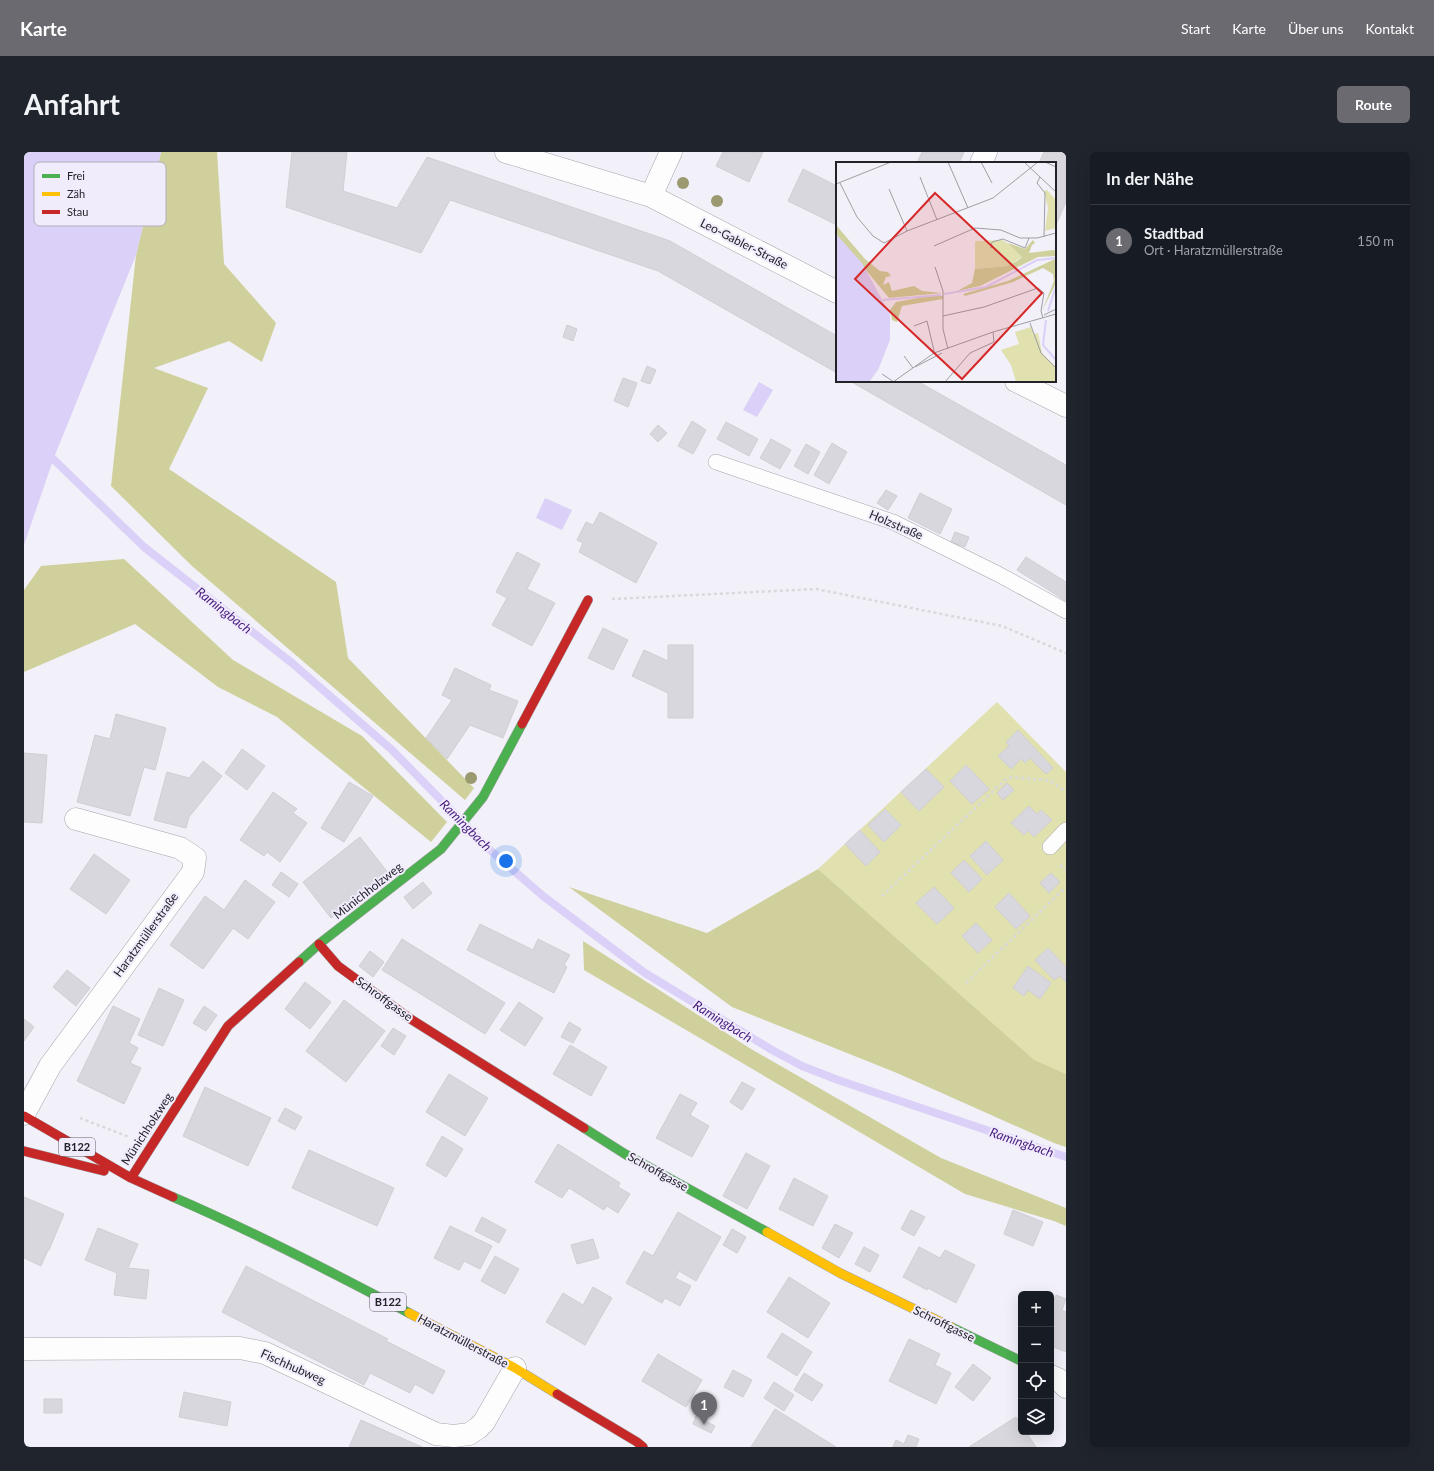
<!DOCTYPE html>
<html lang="de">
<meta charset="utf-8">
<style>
body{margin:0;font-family:Lato,sans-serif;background:#20242c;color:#f1f3f6}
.controls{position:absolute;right:12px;bottom:12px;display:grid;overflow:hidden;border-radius:6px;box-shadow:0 4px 16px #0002}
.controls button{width:36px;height:36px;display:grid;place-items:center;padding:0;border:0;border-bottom:1px solid #363941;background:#171b24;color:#f1f3f6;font:20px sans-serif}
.you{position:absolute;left:482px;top:709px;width:14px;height:14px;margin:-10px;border:3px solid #fff;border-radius:50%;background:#1a73e8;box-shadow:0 0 0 6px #1a73e833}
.badge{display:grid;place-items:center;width:26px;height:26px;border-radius:50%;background:#6b6a70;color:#fff;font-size:13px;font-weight:700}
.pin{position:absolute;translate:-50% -33px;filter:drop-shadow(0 1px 2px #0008)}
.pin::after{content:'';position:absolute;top:21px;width:14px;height:12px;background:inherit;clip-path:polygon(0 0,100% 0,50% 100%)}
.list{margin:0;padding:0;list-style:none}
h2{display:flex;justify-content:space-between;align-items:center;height:52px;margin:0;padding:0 16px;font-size:17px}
h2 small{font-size:13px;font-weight:400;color:#9ea1a6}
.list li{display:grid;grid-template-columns:26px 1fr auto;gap:12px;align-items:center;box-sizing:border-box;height:72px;padding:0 16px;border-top:1px solid #363941}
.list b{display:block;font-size:15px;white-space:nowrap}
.list p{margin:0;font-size:13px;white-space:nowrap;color:#9ea1a6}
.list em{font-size:13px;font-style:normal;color:#9ea1a6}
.icon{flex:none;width:22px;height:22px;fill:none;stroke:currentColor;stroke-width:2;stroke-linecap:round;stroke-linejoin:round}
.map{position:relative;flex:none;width:1042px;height:1295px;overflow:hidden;border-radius:6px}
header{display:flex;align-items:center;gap:24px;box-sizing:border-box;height:56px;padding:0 20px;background:#6b6a70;color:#fff}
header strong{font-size:19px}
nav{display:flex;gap:22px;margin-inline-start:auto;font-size:14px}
.intro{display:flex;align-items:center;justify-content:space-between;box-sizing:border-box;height:96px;padding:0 24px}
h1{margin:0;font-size:28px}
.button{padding:10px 18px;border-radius:6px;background:#6b6a70;color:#fff;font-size:14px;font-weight:700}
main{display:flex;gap:24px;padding:0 24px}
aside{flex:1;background:#171b24;border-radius:6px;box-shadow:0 4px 16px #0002}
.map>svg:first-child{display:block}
.green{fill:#e0e1af}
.forest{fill:#cfd09c}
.water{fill:#dbd0f7}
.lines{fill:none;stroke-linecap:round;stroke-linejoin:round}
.stream{stroke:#dbd0f7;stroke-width:8}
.building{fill:#d9d7de;stroke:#d0ced5}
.lane-casing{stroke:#a6a5aa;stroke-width:16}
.street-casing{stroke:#a6a5aa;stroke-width:23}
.fast-casing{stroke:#a6a5aa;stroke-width:10}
.slow-casing{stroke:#a6a5aa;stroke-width:10}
.jam-casing{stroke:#a6a5aa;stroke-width:10}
.path{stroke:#d9d8db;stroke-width:2.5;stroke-dasharray:3 3;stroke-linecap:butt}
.lane{stroke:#fdfdfe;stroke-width:15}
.street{stroke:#fdfdfe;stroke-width:22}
.fast{stroke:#4caf50;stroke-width:9}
.slow{stroke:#ffc107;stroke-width:9}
.jam{stroke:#c62828;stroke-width:9}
.tree{fill:#9a9970}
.labels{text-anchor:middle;stroke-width:4;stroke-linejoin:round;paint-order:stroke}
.shield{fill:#f0ecfc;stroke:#605f67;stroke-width:1}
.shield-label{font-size:11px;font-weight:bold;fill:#232227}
.street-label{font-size:12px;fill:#232227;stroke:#f0ecfc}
.water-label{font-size:13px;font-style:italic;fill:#481c7e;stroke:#f0ecfc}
.inset-river{fill:none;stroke:#dbd0f7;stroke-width:2}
.inset-road{fill:none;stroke:#9f9ea4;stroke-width:1}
.view{fill:#d62828;fill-opacity:0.15;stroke:#d62828;stroke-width:2}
.inset-edge{fill:none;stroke:#232227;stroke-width:2}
.key{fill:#f0ecfc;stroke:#b2afbc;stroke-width:1}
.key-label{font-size:11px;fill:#232227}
</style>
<header>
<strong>Karte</strong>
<nav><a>Start</a><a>Karte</a><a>Über uns</a><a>Kontakt</a></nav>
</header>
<div class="intro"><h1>Anfahrt</h1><a class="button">Route</a></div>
<main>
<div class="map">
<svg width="1042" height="1295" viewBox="0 0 1042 1295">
<rect width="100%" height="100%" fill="#f2f0f8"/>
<!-- green -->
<path class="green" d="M973,550L1042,620V922L1010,909L794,717Z"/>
<!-- forest -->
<path class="forest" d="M137,0H193L200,112L252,171L238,210L205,189L130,216L184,236L145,317L312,430L324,506L450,636L441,648L168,414L87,334L112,103Z
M100,407L209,508L338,584L423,670L407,690L253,565L194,535L111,472L0,520V438L17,414Z
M794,717L1010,908L1042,922V995L1030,991L873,921L708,855L545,735L683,781Z
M559,789L727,897L917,1006L1042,1056V1074L1030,1069L941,1042L560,818Z"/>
<!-- water -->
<path class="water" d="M0,0H137L112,103L29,308L0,393Z
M735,230L749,238L733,265L719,258Z
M521,346L548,358L538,378L512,366Z"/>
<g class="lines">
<!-- stream -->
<path class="stream" d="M23,301L120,395L268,511L368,598L466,698L519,744L621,821L748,898L778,914L814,928L1042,1005"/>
</g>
<!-- building -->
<path class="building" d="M268,0H323L319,39L373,56L403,5L646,89L813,184V221L634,119L426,48L397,101L262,55Z
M699,0H739L725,30L692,14Z
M898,0H940L935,11H893Z
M1020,0H1042V50L1031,75V11H1015Z
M779,17L813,34V73L764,49Z
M543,173L553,177L549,189L539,185Z
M623,214L632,218L626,232L617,229Z
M599,226L613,231L604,255L590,249Z
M826,229H893L1042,313V353Z
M668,269L682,278L669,302L654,294Z
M702,270L734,287L725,304L693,287Z
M634,273L643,281L634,290L626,282Z
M747,287L767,298L756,317L736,306Z
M808,291L823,300L805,332L790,323Z
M782,292L796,300L784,322L770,314Z
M862,338L873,344L864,358L853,351Z
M896,341L928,357L916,382L884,366Z
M576,360L633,391L612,431L555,400L559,391L553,388L562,370L569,373Z
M931,380L945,385L941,395L927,390Z
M493,400L516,412L503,437L531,451L508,494L468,473L483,446L472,440Z
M1002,405L1042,430V449L993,418Z
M579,476L604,488L589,518L564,506Z
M644,493H669V566H644V541L608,524L620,498L644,509Z
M431,516L467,533L465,538L494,549L479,586L446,573L423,607L402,586L428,548L418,543Z
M92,562L142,576L131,618L120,615L106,664L53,650L71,583L86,587Z
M994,578L1029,616L1022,622L1006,606L1001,611L997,607L987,617L974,604L985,594L982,590Z
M218,597L241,614L223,638L201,621Z
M0,601L23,603L18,671L0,670Z
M179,609L198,624L165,665L162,676L130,668L143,620L165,626Z
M942,613L965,637L948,652L926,629Z
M902,617L920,635L895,659L877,640Z
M325,630L349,644L320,690L297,676Z
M983,631L990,638L979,648L973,641Z
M249,640L273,657L269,661L283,671L256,710L243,700L240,704L216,688Z
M1005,654L1013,662L1017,658L1028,668L1010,685L1004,679L1000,683L987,671Z
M861,657L877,673L860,690L844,673Z
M836,678L856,700L842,714L821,692Z
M336,685L365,722L307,766L279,730Z
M962,689L979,708L963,723L946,704Z
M70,702L106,728L82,762L46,737Z
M940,708L958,727L945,740L927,721Z
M257,720L274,732L265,745L248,733Z
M1027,721L1036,730L1025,741L1016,731Z
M221,728L251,750L224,787L209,776L179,817L146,793L181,744L200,758Z
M399,730L408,741L389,757L380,745Z
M910,735L930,756L913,772L892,751Z
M985,741L1006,764L992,777L971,755Z
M952,771L968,788L954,801L938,784Z
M456,772L509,798L514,787L546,803L540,813L543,815L530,841L443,798Z
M378,787L481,851L461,882L358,818Z
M1024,796L1042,815V830L1036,824L1030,828L1011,808Z
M346,799L360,810L349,825L335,814Z
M1004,814L1027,831L1016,847L1004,838L1000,844L989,836Z
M43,818L66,836L52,854L29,835Z
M281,830L307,850L286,877L261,857Z
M135,836L160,848L139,894L114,883Z
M320,848L361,879L322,930L282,899Z
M495,850L519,866L501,894L476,878Z
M89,854L116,867L105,891L114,896L106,911L117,916L100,952L53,929Z
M180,854L193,863L182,879L169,871Z
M0,867L10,875L0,889Z
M545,870L557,877L549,891L537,885Z
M369,876L382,884L370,903L357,894Z
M546,893L583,915L567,944L529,922Z
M425,922L464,946L441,984L402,960Z
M718,930L731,937L718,958L706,950Z
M181,935L247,966L224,1014L159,984Z
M656,942L673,951L666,963L685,974L668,1005L632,986Z
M261,956L278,965L271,978L254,969Z
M418,984L439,997L422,1025L402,1013Z
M534,992L596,1031L594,1035L606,1042L594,1061L583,1054L580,1058L545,1036L538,1046L511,1030Z
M285,998L370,1036L353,1074L268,1036Z
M722,1001L746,1014L723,1057L699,1044Z
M770,1026L804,1044L789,1074L755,1057Z
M0,1045L40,1062L25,1098H24L17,1114L0,1106Z
M887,1058L901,1065L890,1084L877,1077Z
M989,1058L1019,1070L1009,1094L980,1082Z
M654,1060L697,1085L672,1129L655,1119L651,1126L667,1134L656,1154L641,1146L638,1151L602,1131L620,1099L629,1104Z
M458,1065L482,1078L475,1091L451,1079Z
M811,1072L829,1081L815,1106L798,1096Z
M426,1074L468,1094L456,1117L440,1109L435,1118L410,1106Z
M74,1076L114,1092L104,1116L125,1118L122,1147L90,1143L93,1121L61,1108Z
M708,1077L722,1085L713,1101L699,1093Z
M569,1087L575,1106L553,1112L547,1093Z
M840,1095L855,1103L846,1120L831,1112Z
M895,1095L916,1106L921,1098L951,1113L932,1151L904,1136L903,1138L879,1125Z
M471,1104L495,1117L481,1142L457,1129Z
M222,1114L364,1187L362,1189L421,1219L409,1242L391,1232L386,1241L346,1221L340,1233L198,1160Z
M765,1125L806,1151L784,1186L743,1160Z
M569,1135L588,1146L561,1193L522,1170L539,1141L559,1153Z
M1032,1143L1042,1147L1038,1158L1042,1160V1200L1027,1194V1155Z
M758,1181L788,1200L773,1224L743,1205Z
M885,1187L916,1202L911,1213L927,1221L912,1252L865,1229Z
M634,1202L678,1228L662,1255L618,1229Z
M949,1212L967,1226L949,1249L931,1235Z
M709,1218L728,1228L719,1245L700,1235Z
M780,1221L799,1233L788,1249L770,1238Z
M750,1230L770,1243L760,1259L740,1246Z
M160,1240L207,1250L203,1274L155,1265Z
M20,1247H38V1261H20Z
M751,1257L812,1295H727Z
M672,1264L691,1274L687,1281L669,1272Z
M992,1265L997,1273V1280H1002L1012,1295H945Z
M337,1268L398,1295H325Z
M884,1283L895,1287L892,1295H869L872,1288L880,1292Z"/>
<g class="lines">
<defs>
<path id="lane" d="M692,310L869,370L974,422L1042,459
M1026,695L1042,678"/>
<path id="street" d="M482,0L627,44L813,140
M957,11L962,0
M627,44L647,0
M992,229L1042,254
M0,962L26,914L169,720L171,706L156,696L52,667
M0,1197L216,1196L241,1201L412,1282L430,1284L445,1282L454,1276L460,1270L491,1216
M1027,1224L1034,1227L1042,1235"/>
<path id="fast" d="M275,810L295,792L417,697L459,645L498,572
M560,976L601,1002L743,1080
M149,1045C230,1080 308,1120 385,1161
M927,1175L997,1209"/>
<path id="slow" d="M743,1080L816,1121L927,1175
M385,1161L491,1216L533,1242"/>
<path id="jam" d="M498,572L564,448
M295,792L314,814L385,866L560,976
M0,964L107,1026L149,1045
M0,999L80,1019
M107,1026L204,874L275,810
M533,1242L613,1290L619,1295"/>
</defs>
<!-- lane casing -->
<use href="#lane" class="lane-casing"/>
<!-- street casing -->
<use href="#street" class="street-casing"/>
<!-- fast casing -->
<use href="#fast" class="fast-casing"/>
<!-- slow casing -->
<use href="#slow" class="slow-casing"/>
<!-- jam casing -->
<use href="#jam" class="jam-casing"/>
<!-- path -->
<path class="path" d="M588,447L792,437L978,474L1042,501
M1036,713L1042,718
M858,744L981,628L987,625L1021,628L1028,630L1042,640
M942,831L1042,735
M56,966L105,985"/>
<!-- lane -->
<use href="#lane" class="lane"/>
<!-- street -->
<use href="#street" class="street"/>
<!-- fast -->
<use href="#fast" class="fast"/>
<!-- slow -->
<use href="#slow" class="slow"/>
<!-- jam -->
<use href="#jam" class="jam"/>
</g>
<!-- trees -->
<g class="tree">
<circle cx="659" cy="31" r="6"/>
<circle cx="693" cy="49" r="6"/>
<circle cx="447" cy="626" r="6"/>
</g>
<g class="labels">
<!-- shield labels -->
<g class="shield">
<rect x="35" y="986" width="36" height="18" rx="3"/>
<rect x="346" y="1141" width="36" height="18" rx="3"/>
</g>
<g class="shield-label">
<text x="53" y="999">B122</text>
<text x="364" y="1154">B122</text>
</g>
<!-- street labels -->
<g class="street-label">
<text transform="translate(720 92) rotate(27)" y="4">Leo-Gabler-Straße</text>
<text transform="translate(872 373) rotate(23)" y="4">Holzstraße</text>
<text transform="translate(344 739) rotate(-38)" y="4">Münichholzweg</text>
<text transform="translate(122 783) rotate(-54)" y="4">Haratzmüllerstraße</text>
<text transform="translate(360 847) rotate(36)" y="4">Schroffgasse</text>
<text transform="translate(123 977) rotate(-57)" y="4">Münichholzweg</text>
<text transform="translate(634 1020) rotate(29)" y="4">Schroffgasse</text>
<text transform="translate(920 1172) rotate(26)" y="4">Schroffgasse</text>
<text transform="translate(439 1189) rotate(28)" y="4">Haratzmüllerstraße</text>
<text transform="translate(269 1215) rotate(24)" y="4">Fischhubweg</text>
</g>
<!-- water labels -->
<g class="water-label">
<text transform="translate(200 458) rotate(38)" y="5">Ramingbach</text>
<text transform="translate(442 673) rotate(45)" y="5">Ramingbach</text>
<text transform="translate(699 869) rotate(32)" y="5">Ramingbach</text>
<text transform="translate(998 990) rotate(19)" y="5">Ramingbach</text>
</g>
</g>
<!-- overview -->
<g transform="translate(812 10)">
<rect width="220" height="220" fill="#f2f0f8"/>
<path d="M211,28L220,38V66L209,69L212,46L208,29ZM166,78L175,83L186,95L171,104L139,107V79ZM195,165L198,172L202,171L206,191L220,205V220H180L175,203L165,188L183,182L179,170Z" fill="#e0e1af"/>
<path d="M0,63L29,97L44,109L52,110L55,114L50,115L47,123L53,120L56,129L78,124L86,129L106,131L53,136L0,72ZM197,78L199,81L196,83L193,91L217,88L220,89V94L202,95L144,124L121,129L136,121L139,107L171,104L181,99L186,95L172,81L189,87ZM219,97L220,121L206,149L218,119L217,112L207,106L177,120L129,134L127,132L172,119ZM93,134H107V137L66,144L61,160L56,158L54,148L60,140Z" fill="#cfd09c"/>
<path d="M0,72L26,101L54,152V178L42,208L33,220H0Z" fill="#dbd0f7"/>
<path class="inset-river" d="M108,132L150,125L201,98L220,96M47,138L105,133M212,149L220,124M210,158L207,183L220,198"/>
<path class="inset-road" d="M112,0L132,46M145,0L156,21M188,0L220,30M209,0L220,5M84,15L101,58M204,15L201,21L209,31L208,75M4,21L21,55L37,74L48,81L71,69L157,36L202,0M0,22L55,0M53,27L71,69M98,84L139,66L165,68L184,76H201L220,71M155,86L156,80L167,77L189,86L193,76M99,105L107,129V167L112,187M208,153L220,147M107,154L148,145L202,126L208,131L205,149L207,156M194,161L205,191L220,206M78,164L91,159L99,193M68,194L77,206M79,205L106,191M46,212L58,220M57,220L98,191L157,170L220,152M109,220L134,191L158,180L157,170"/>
<path class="view" d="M99,31L206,131L126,217L19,117Z"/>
<rect width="220" height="220" class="inset-edge"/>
</g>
<!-- legend -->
<rect x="10" y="10" width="132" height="64" rx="6" class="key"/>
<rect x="18" y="22" width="18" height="4" fill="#4caf50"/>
<rect x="18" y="40" width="18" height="4" fill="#ffc107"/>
<rect x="18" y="58" width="18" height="4" fill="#c62828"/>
<g class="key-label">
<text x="43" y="28">Frei</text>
<text x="43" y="46">Zäh</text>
<text x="43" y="64">Stau</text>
</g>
</svg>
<div class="controls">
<button>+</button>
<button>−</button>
<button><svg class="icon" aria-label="locate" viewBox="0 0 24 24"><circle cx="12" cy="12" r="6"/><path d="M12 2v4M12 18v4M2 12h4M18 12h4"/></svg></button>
<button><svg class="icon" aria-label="layers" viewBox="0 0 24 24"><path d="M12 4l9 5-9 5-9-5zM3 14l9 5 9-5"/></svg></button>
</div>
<div class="you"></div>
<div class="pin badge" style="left:680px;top:1273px">1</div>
</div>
<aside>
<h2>In der Nähe<small></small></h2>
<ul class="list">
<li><span class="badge">1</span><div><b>Stadtbad</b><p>Ort · Haratzmüllerstraße</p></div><em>150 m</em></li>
</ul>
</aside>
</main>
